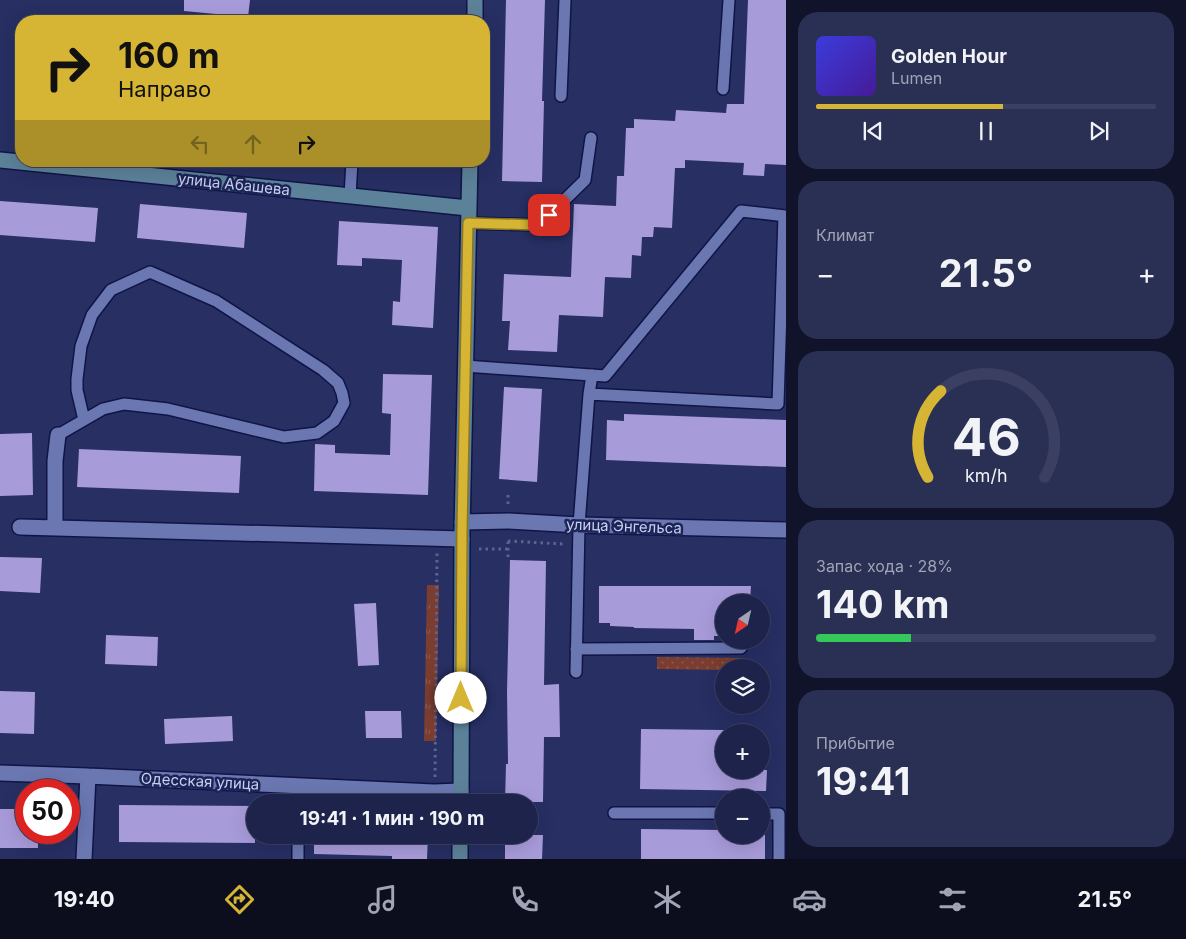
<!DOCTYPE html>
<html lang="ru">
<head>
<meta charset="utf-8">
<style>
  :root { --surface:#1d234a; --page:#2a2f54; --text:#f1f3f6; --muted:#a0a4b5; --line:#3b4062; --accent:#d6b534 }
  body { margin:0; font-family:Inter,sans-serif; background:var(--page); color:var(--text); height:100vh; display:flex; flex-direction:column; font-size:19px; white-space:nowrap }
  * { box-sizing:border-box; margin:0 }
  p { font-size:16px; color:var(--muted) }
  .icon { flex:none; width:28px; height:28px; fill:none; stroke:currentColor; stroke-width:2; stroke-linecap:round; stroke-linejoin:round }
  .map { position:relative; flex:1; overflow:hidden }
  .drawer { display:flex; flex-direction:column; gap:12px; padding:12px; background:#101329; width:400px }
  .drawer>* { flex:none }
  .hud { position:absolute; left:15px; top:15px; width:475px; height:152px; border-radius:20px; box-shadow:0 5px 20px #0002,0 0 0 1px var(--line); background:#d6b534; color:#111; overflow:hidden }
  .needle { width:32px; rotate:214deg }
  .controls { position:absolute; left:715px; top:594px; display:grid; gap:10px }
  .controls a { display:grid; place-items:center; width:55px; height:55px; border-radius:50%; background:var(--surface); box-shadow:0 5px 20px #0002,0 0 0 1px var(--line); font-size:25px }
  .speed { position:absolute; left:15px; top:779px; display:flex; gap:10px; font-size:25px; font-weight:700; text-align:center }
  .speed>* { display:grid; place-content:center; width:65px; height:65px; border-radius:50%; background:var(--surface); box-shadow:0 5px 20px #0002,0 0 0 1px var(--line); line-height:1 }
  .speed .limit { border:8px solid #d22; background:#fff; color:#111 }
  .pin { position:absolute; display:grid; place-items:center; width:42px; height:42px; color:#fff; margin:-21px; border-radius:10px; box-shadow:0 2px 8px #0006 }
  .me { position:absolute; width:55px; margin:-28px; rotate:0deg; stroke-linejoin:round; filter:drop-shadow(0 0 4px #0008) }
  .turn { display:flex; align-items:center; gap:18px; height:105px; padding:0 20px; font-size:22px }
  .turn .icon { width:65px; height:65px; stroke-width:2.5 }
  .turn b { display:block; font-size:35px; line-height:42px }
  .lanes { display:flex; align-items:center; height:48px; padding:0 20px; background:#0003; justify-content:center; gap:25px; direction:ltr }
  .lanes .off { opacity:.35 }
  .big { font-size:38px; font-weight:700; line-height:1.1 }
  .drawer .tile { flex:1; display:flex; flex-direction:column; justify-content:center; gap:8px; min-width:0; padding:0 18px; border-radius:20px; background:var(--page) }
  .drawer .dial { align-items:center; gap:0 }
  .dial svg { height:130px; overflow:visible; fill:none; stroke:var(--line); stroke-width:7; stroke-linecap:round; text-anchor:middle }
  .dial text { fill:var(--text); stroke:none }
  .song { display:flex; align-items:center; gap:15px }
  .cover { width:60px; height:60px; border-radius:8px; background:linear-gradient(135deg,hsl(240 70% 55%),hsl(260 70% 35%)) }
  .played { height:5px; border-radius:2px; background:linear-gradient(90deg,var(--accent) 55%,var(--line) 55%) }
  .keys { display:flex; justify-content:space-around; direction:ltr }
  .heat { display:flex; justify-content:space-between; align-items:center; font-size:28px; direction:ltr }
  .charge { height:8px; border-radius:4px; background:linear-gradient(90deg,#34c759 28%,var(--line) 0) }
  .trip { position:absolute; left:246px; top:794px; width:292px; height:50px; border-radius:25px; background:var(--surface); box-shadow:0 5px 20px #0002,0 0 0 1px var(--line); font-weight:700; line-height:50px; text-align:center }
  .tabs { display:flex; height:80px; justify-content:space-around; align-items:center; background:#0c0e1e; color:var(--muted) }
  .tabs .icon { width:35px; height:35px }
  .tabs .active { color:var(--accent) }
  .tabs b { font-size:22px; color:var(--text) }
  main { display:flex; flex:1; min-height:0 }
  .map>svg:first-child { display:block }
  .grass { fill:url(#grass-tufts) }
  .park { fill:url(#park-dots) }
  .building { fill:#a89bda }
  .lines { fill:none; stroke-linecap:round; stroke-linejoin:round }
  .lane-casing { stroke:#111446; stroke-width:14 }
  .street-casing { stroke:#111446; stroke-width:18 }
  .secondary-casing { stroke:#111446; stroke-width:18 }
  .path { stroke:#5c6492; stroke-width:3; stroke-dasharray:2.5 4; stroke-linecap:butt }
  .lane { stroke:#6a77b1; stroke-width:11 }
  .street { stroke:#6a77b1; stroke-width:15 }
  .secondary { stroke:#5c8299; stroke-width:15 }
  .route-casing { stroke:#8b7622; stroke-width:12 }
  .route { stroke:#d6b534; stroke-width:9 }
  .labels { text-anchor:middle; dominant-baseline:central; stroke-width:5; stroke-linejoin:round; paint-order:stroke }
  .street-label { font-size:15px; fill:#c7d0f0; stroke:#1d2457 }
</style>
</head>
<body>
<main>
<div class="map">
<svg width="786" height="859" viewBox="0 0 786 859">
  <defs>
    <pattern id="grass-tufts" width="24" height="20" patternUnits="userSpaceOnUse" patternTransform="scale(1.25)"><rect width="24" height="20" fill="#7a3d30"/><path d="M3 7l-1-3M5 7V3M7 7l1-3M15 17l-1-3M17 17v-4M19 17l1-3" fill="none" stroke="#8b584e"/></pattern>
    <pattern id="park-dots" width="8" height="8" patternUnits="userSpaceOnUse" patternTransform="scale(1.25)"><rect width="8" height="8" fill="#7a3d30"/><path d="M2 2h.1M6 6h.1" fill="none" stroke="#8b584e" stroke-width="1.8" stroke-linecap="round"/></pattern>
  </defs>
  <rect width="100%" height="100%" fill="#272f63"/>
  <path class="grass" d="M427,585H439L436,741H424Z"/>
  <path class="park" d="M657,657L743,658V667L724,668V670L657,669Z"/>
  <path class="building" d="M184,0H250L248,17L184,11Z
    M506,0H545L542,101H544L542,182L502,181Z
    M748,0H786V165L765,164L764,176L743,175L744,163L685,160V168H675L672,228L654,227L653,237H642L641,256L632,255L631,278L605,277L603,317L559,315L557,352L508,350L510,321H502L504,274L571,277L574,204L616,206L617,176H624L626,128H634V119L675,121L676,110L726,113L727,104H744Z
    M0,201L98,208L95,242L0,235Z
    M140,204L247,213L244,248L137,238Z
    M339,221L438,227L433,328L392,325L393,301L400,302L402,260L362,258V266L337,265Z
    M383,374L432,375L428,495L314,491L315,444L335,445V453L390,455L391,414L382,413Z
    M504,387L542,389L537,482L499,479Z
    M624,414L786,420V467L606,460L607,420L624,421Z
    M32,433L33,495L0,496V434Z
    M79,449L241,456L239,493L77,487Z
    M0,557L42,558L40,593L0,591Z
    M510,560L546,561L544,685L559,684L560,737H544L543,802H505L506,764H508L507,692Z
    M599,586H751L750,602H724V631H722V636H714V640H694V629L634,628V627L610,626V623H599Z
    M376,603L379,665L358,666L354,604Z
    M106,635L158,637L157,666L105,664Z
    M0,691L35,692L34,734L0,733Z
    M365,711H401L402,738H366Z
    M232,716L233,741L165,744L164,719Z
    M641,729L724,730V770H767L766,791L640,789Z
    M119,805L255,806V843L119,842Z
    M0,809H26V832H38V848H0Z
    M641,829L724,830V835H765V859H641Z
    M314,835H428L427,859H392V856L314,854Z
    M505,835H543L542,859H505Z"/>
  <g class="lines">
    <g class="lane-casing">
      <path id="lane" d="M723,89L729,0
        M561,96L565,0
        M350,196L352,161
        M468,223L539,225L585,180L591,138
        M465,366L605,376L741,211L786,216
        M589,394L778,404L784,216
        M58,435L103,409L124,404L168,409L284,437L317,433L334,421L344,403L342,393L338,383L323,370L216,301L150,272L111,290L92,315L81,346L77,379V390L84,420
        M576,649L741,648
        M576,672L579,525L589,394L592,375
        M299,802V795
        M614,813H724
        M761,814H779V859
        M298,859V835"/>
    </g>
    <g class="street-casing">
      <path id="street" d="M462,522L508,521L579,525L786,530
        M20,527L462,539
        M55,528V461L58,435
        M0,773L88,776L434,792L461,791
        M84,859L88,776"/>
    </g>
    <g class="secondary-casing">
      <path id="secondary" d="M475,21V0
        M0,160L468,208
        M461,802L462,530L470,161
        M460,859V835"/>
    </g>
    <path class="path" d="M508,504V494
      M508,541L563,544
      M479,549H508
      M508,557V540
      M435,777L437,553"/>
    <use href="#lane" class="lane"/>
    <use href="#street" class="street"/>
    <use href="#secondary" class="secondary"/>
  </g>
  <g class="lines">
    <g class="route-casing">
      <path id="route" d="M461,698L462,530L468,223L540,225L549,215"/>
    </g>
    <use href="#route" class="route"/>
  </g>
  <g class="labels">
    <g class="street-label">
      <text transform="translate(234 184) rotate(6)">улица Абашева</text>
      <text transform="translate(624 526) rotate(2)">улица Энгельса</text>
      <text transform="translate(200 781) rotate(3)">Одесская улица</text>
    </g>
  </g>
</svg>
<div class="controls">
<a><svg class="needle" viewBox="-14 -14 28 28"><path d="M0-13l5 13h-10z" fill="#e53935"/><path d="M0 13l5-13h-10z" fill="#a0a4b5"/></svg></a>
<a><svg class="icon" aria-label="layers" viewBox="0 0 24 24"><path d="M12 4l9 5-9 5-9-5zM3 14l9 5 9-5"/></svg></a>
<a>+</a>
<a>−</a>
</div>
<div class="speed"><div class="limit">50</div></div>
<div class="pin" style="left:549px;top:215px;background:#d93025"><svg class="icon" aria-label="arrive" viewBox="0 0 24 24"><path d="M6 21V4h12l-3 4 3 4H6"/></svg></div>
<svg class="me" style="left:461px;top:698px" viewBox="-20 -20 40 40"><circle r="19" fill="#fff"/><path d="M0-13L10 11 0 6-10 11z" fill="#d6b534"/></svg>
<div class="trip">19:41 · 1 мин · 190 m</div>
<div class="hud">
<div class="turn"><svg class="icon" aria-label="right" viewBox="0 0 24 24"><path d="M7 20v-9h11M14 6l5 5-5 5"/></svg><div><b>160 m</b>Направо</div></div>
<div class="lanes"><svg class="icon off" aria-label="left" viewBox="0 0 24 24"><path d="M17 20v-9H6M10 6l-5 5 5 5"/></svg><svg class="icon off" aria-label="ahead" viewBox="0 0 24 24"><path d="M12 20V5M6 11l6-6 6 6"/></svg><svg class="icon" aria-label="right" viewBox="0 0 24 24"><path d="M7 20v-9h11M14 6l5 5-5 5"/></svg></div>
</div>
</div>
<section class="drawer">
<div class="tile">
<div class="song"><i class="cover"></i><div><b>Golden Hour</b><p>Lumen</p></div></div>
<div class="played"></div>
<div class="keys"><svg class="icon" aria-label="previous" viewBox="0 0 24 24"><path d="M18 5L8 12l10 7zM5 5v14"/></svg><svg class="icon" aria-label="pause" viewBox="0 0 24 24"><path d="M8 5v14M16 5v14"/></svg><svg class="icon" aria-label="next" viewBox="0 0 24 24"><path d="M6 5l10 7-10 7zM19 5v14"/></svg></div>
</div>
<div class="tile"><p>Климат</p>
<div class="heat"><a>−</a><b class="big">21.5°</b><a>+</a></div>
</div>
<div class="tile dial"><svg viewBox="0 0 100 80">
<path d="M14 69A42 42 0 1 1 86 69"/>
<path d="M14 69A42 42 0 0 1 22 16" stroke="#d6b534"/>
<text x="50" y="56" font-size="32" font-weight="700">46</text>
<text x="50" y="72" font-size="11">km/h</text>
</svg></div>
<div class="tile"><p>Запас хода · 28%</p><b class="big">140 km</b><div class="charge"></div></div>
<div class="tile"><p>Прибытие</p><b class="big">19:41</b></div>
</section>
</main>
<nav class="tabs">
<b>19:40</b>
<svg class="icon active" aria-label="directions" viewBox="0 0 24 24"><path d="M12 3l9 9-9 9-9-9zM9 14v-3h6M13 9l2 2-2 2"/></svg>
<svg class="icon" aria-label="music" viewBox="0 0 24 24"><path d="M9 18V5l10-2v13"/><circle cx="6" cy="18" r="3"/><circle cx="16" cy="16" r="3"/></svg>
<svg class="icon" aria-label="phone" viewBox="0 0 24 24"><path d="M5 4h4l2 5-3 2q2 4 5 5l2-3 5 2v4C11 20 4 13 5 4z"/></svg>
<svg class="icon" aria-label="climate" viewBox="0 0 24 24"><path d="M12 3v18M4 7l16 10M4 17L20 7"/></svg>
<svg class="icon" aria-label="car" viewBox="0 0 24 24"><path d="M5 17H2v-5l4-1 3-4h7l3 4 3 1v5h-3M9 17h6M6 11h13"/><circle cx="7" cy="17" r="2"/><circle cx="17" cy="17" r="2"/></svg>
<svg class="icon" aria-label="filters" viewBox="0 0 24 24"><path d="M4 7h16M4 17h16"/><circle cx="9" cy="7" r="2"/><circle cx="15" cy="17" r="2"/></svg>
<b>21.5°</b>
</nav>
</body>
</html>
